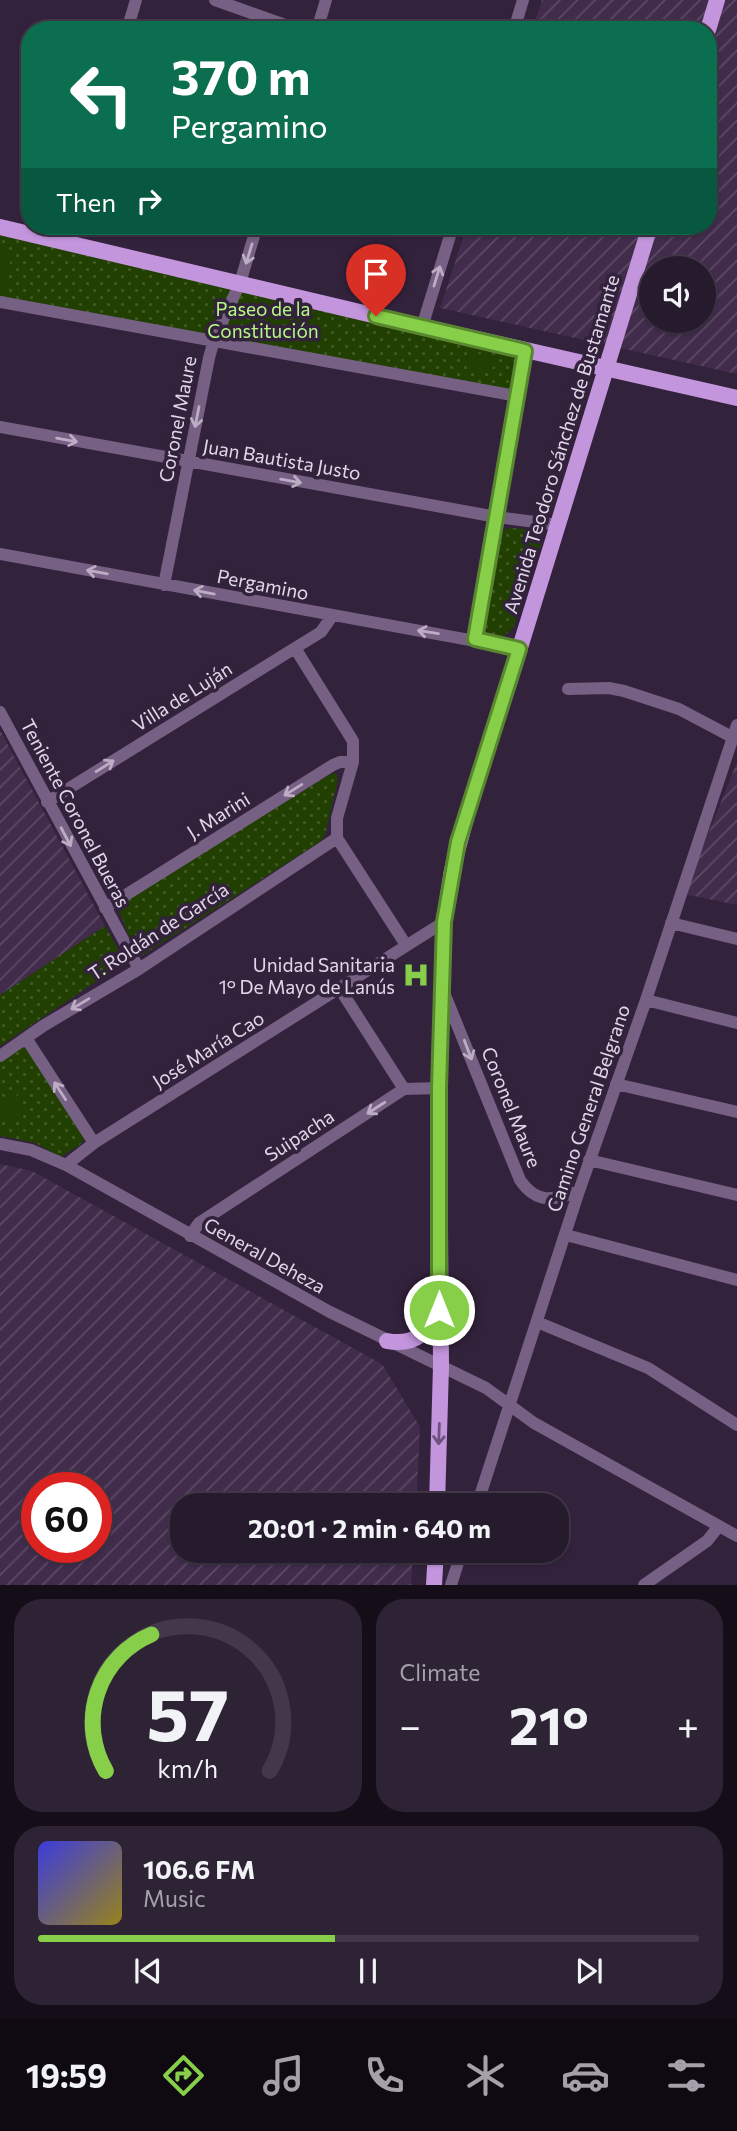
<!DOCTYPE html>
<html lang="en">
<head>
<meta charset="utf-8">
<style>
  :root { --surface:#261a2d; --page:#2e2335; --text:#f1f3f6; --muted:#a4a1aa; --line:#423849; --accent:#88cf49 }
  body { margin:0; font-family:Commissioner,sans-serif; background:var(--page); color:var(--text); height:100vh; display:flex; flex-direction:column; font-size:26px; white-space:nowrap }
  * { box-sizing:border-box; margin:0 }
  p { font-size:23px; color:var(--muted) }
  .icon { flex:none; width:38px; height:38px; fill:none; stroke:currentColor; stroke-width:2; stroke-linecap:round; stroke-linejoin:round }
  .map { position:relative; height:1585px; overflow:hidden }
  .details { display:flex; flex-direction:column; gap:14px; padding:14px; background:#150e19; flex:1 }
  .details>* { flex:none }
  .top-card { position:absolute; left:21px; top:21px; width:696px; height:214px; border-radius:28px; box-shadow:0 2px 5px #0004,0 0 0 2px var(--line); background:#0b6e4f; color:#fff; overflow:hidden }
  .controls { position:absolute; left:639px; top:256px; display:grid; gap:14px }
  .controls a { display:grid; place-items:center; width:77px; height:77px; border-radius:50%; background:var(--surface); box-shadow:0 2px 5px #0004,0 0 0 2px var(--line); font-size:35px }
  .speed { position:absolute; left:21px; top:1472px; display:flex; gap:14px; font-size:35px; font-weight:700; text-align:center }
  .speed>* { display:grid; place-content:center; width:91px; height:91px; border-radius:50%; background:var(--surface); box-shadow:0 2px 5px #0004,0 0 0 2px var(--line); line-height:1 }
  .speed .limit { border:10px solid #d22; background:#fff; color:#111 }
  .pin { position:absolute; display:grid; place-items:center; width:60px; height:60px; color:#fff; margin:-72px -30px; border-radius:50% 50% 50% 0; rotate:-45deg; box-shadow:0 0 7px #0007 }
  .pin .icon { rotate:45deg }
  .me { position:absolute; width:77px; margin:-38px; rotate:0deg; stroke-linejoin:round; filter:drop-shadow(0 0 5px #0008) }
  .turn { display:flex; align-items:center; gap:24px; height:147px; padding:0 35px; font-size:32px }
  .turn .icon { width:91px; height:91px; stroke-width:2.5 }
  .turn b { display:block; font-size:49px; line-height:60px }
  .then { display:flex; align-items:center; height:66px; padding:0 35px; background:#0003; gap:14px; font-size:26px }
  .big { font-size:52px; font-weight:700; line-height:1.1 }
  .details .card { flex:1; display:flex; flex-direction:column; justify-content:center; gap:10px; min-width:0; padding:0 24px; border-radius:28px; background:var(--page) }
  .details .dial { align-items:center; gap:0 }
  .dial svg { height:182px; overflow:visible; fill:none; stroke:var(--line); stroke-width:7; stroke-linecap:round; text-anchor:middle }
  .dial text { fill:var(--text); stroke:none }
  .song { display:flex; align-items:center; gap:21px }
  .cover { width:84px; height:84px; border-radius:10px; background:linear-gradient(135deg,hsl(240 70% 55%),hsl(50 70% 35%)) }
  .played { height:7px; border-radius:4px; background:linear-gradient(90deg,var(--accent) 45%,var(--line) 45%) }
  .keys { display:flex; justify-content:space-around; direction:ltr }
  .heat { display:flex; justify-content:space-between; align-items:center; font-size:38px; direction:ltr }
  .details .tiles { flex:1; display:grid; gap:14px; grid-template-columns:1fr 1fr }
  .card:last-child { grid-column:span 2 }
  .trip { position:absolute; left:170px; top:1493px; width:399px; height:70px; border-radius:28px; background:var(--surface); box-shadow:0 2px 5px #0004,0 0 0 2px var(--line); font-weight:700; line-height:70px; text-align:center }
  .dock { display:flex; height:112px; justify-content:space-around; align-items:center; background:#0f0a12; color:var(--muted) }
  .dock .icon { width:49px; height:49px }
  .dock .active { color:var(--accent) }
  .dock b { font-size:32px; color:var(--text) }
  .map>svg:first-child { display:block }
  .industrial { fill:url(#industrial-furrows); fill-rule:evenodd }
  .grass { fill:url(#grass-dots) }
  .pitch { fill:#203f00 }
  .lines { fill:none; stroke-linecap:round; stroke-linejoin:round }
  .minor { stroke:#766083; stroke-width:12 }
  .major { stroke:#c395dc; stroke-width:16 }
  .oneway { stroke:#bcadc5 }
  .oneway2 { stroke:#6d507c }
  .route-casing { stroke:#58872f; stroke-width:18 }
  .route { stroke:#88cf49; stroke-width:12 }
  .labels { text-anchor:middle; dominant-baseline:central; stroke-width:7; stroke-linejoin:round; paint-order:stroke }
  .park-label { font-size:19px; fill:#b6f884; stroke:#33223c }
  .street-label { font-size:19px; fill:#e2d7e9; stroke:#33223c }
  .poi-label { font-size:19px; fill:#e2d7e9; stroke:#33223c; text-anchor:end }
</style>
</head>
<body>
<div class="map">
<svg width="737" height="1585" viewBox="0 0 737 1585">
  <defs>
    <pattern id="industrial-furrows" width="10" height="10" patternUnits="userSpaceOnUse" patternTransform="scale(1.75)"><rect width="10" height="10" fill="#412c4c"/><path d="M-1 1l2-2M0 10L10 0M9 11l2-2" fill="none" stroke="#5c4a66"/></pattern>
    <pattern id="grass-dots" width="8" height="8" patternUnits="userSpaceOnUse" patternTransform="scale(1.75)"><rect width="8" height="8" fill="#203f00"/><path d="M2 2h.1M6 6h.1" fill="none" stroke="#405a25" stroke-width="1.8" stroke-linecap="round"/></pattern>
  </defs>
  <rect width="100%" height="100%" fill="#33223c"/>
  <path class="industrial" d="M542,0H737V374L440,308L467,226H709V30H532ZM651,268H704V320H651Z
    M0,730L105,926L0,995Z
    M737,762V905L684,894Z
    M0,1164L32,1171L382,1364L420,1427L416,1505H182V1550L413,1551L411,1585H0ZM37,1488H96V1547H37Z"/>
  <path class="grass" d="M0,227L525,351L517,396L0,302Z
    M512,528L536,530L543,540L514,626C506,638 489,644 485,626L500,536L505,529Z
    M336,773L338,779L325,835L321,841L143,955L140,956L135,952L119,910L120,904L329,775Z
    M105,926L122,956V964L0,1046V995Z
    M23,1047L27,1048L84,1138L80,1145L60,1157L36,1143L0,1136V1062Z"/>
  <path class="pitch" d="M0,249L12,252L5,290L0,289Z
    M467,352L492,356L494,367L469,370Z
    M21,1095L23,1117L0,1119V1097Z"/>
  <g class="lines">
    <path class="minor" d="M215,0L299,30
      M127,30L136,0
      M317,30L326,0
      M514,30L523,0
      M62,241L67,226
      M0,302L517,396
      M422,327L453,226
      M0,427L497,517L558,525
      M0,554L519,649
      M164,585L209,358L214,340L240,283L257,226
      M475,639L525,351
      M295,648L353,741V762L337,818V838L406,945
      M568,689L609,688L624,691L679,709L732,737
      M0,712L139,969
      M47,802L295,648L321,632L332,616
      M105,908L333,765L340,762H353
      M671,923L737,939
      M340,989L404,1089
      M443,990L520,1180C537,1205 554,1200 579,1191
      M646,1000L737,1023
      M26,1038L94,1143
      M0,1056L43,1026L139,969L337,838
      M616,1084L737,1112
      M0,1144L31,1150L66,1165L330,1312L486,1388L534,1423L737,1536
      M589,1160L737,1195
      M66,1165L94,1143L444,922
      M566,1235L737,1280
      M190,1236L199,1223L404,1089L439,1088
      M537,1322L648,1368L737,1425
      M477,1505L579,1191L646,1000L737,725
      M451,1585L462,1550
      M644,1585L707,1541L719,1526"/>
    <path class="major" d="M708,30L717,0
      M0,227L402,322L737,398
      M387,1341C413,1346 428,1334 438,1312
      M437,1505L441,1366L439,1088L444,922L452,870L471,800L510,680L650,226
      M434,1585L436,1550"/>
  </g>
  <defs><path id="oneway-shaft" d="M-6 0H5M1.5-3L5.5 0L1.5 3" fill="none" stroke-width="1.6" stroke-linecap="round" stroke-linejoin="round" transform="scale(1.75)"/></defs>
  <g class="oneway">
    <use href="#oneway-shaft" transform="translate(249 254) rotate(107)"/>
    <use href="#oneway-shaft" transform="translate(437 276) rotate(-73)"/>
    <use href="#oneway-shaft" transform="translate(197 417) rotate(101)"/>
    <use href="#oneway-shaft" transform="translate(67 440) rotate(10)"/>
    <use href="#oneway-shaft" transform="translate(291 481) rotate(10)"/>
    <use href="#oneway-shaft" transform="translate(97 572) rotate(-170)"/>
    <use href="#oneway-shaft" transform="translate(204 592) rotate(-169)"/>
    <use href="#oneway-shaft" transform="translate(428 632) rotate(-171)"/>
    <use href="#oneway-shaft" transform="translate(105 766) rotate(-32)"/>
    <use href="#oneway-shaft" transform="translate(293 790) rotate(148)"/>
    <use href="#oneway-shaft" transform="translate(66 837) rotate(62)"/>
    <use href="#oneway-shaft" transform="translate(80 1004) rotate(149)"/>
    <use href="#oneway-shaft" transform="translate(468 1050) rotate(69)"/>
    <use href="#oneway-shaft" transform="translate(60 1091) rotate(-123)"/>
    <use href="#oneway-shaft" transform="translate(376 1108) rotate(147)"/>
  </g>
  <use class="oneway2" href="#oneway-shaft" transform="translate(439 1434) rotate(92)"/>
  <g class="lines">
    <g class="route-casing">
      <path id="route" d="M376,316L525,351L475,639L519,649L458,842L444,922L439,1088V1310"/>
    </g>
    <use href="#route" class="route"/>
  </g>
  <defs>
    <g id="hospital-bare" transform="scale(2.1)"><path d="M-5-5h3v3.5h4V-5h3V5h-3V1.5h-4V5h-3Z" fill="#88cf49" stroke="#33223c" stroke-width="2.5" paint-order="stroke"/></g>
  </defs>
  <g fill-rule="evenodd">
    <use href="#hospital-bare" x="416" y="975"/>
  </g>
  <g class="labels">
    <g class="park-label">
      <text x="263" y="308">Paseo de la<tspan x="263" dy="22">Constitución</tspan></text>
    </g>
    <g class="street-label">
      <text transform="translate(177 419) rotate(-79)">Coronel Maure</text>
      <text transform="translate(561 444) rotate(-73)">Avenida Teodoro Sánchez de Bustamante</text>
      <text transform="translate(282 459) rotate(10)">Juan Bautista Justo</text>
      <text transform="translate(263 584) rotate(11)">Pergamino</text>
      <text transform="translate(182 696) rotate(-32)">Villa de Luján</text>
      <text transform="translate(76 813) rotate(62)">Teniente Coronel Bueras</text>
      <text transform="translate(218 815) rotate(-32)">J. Marini</text>
      <text transform="translate(158 931) rotate(-33)">T. Roldán de García</text>
      <text transform="translate(208 1049) rotate(-32)">José María Cao</text>
      <text transform="translate(512 1107) rotate(68)">Coronel Maure</text>
      <text transform="translate(588 1108) rotate(-71)">Camino General Belgrano</text>
      <text transform="translate(299 1135) rotate(-33)">Suipacha</text>
      <text transform="translate(265 1255) rotate(29)">General Deheza</text>
    </g>
    <g class="poi-label">
      <text x="395" y="964">Unidad Sanitaria<tspan x="395" dy="22">1° De Mayo de Lanús</tspan></text>
    </g>
  </g>
</svg>
<div class="controls">
<a><svg class="icon" aria-label="sound" viewBox="0 0 24 24"><path d="M4 9h4l5-4v14l-5-4H4zM17 9q2 3 0 6"/></svg></a>
</div>
<div class="speed"><div class="limit">60</div></div>
<div class="pin" style="left:376px;top:316px;background:#d93025"><svg class="icon" aria-label="arrive" viewBox="0 0 24 24"><path d="M6 21V4h12l-3 4 3 4H6"/></svg></div>
<svg class="me" style="left:439px;top:1310px" viewBox="-20 -20 40 40"><circle r="17" fill="#88cf49" stroke="#fff" stroke-width="3"/><path d="M0-11L8 9 0 5-8 9z" fill="#fff"/></svg>
<div class="trip">20:01 · 2 min · 640 m</div>
<div class="top-card">
<div class="turn"><svg class="icon" aria-label="left" viewBox="0 0 24 24"><path d="M17 20v-9H6M10 6l-5 5 5 5"/></svg><div><b>370 m</b>Pergamino</div></div>
<div class="then">Then<svg class="icon" aria-label="right" viewBox="0 0 24 24"><path d="M7 20v-9h11M14 6l5 5-5 5"/></svg></div>
</div>
</div>
<section class="details">
<div class="tiles">
<div class="card dial"><svg viewBox="0 0 100 80">
<path d="M14 69A42 42 0 1 1 86 69"/>
<path d="M14 69A42 42 0 0 1 34 9" stroke="#88cf49"/>
<text x="50" y="56" font-size="32" font-weight="700">57</text>
<text x="50" y="72" font-size="11">km/h</text>
</svg></div>
<div class="card"><p>Climate</p>
<div class="heat"><a>−</a><b class="big">21°</b><a>+</a></div>
</div>
<div class="card">
<div class="song"><i class="cover"></i><div><b>106.6 FM</b><p>Music</p></div></div>
<div class="played"></div>
<div class="keys"><svg class="icon" aria-label="previous" viewBox="0 0 24 24"><path d="M18 5L8 12l10 7zM5 5v14"/></svg><svg class="icon" aria-label="pause" viewBox="0 0 24 24"><path d="M8 5v14M16 5v14"/></svg><svg class="icon" aria-label="next" viewBox="0 0 24 24"><path d="M6 5l10 7-10 7zM19 5v14"/></svg></div>
</div>
</div>
</section>
<nav class="dock">
<b>19:59</b>
<svg class="icon active" aria-label="directions" viewBox="0 0 24 24"><path d="M12 3l9 9-9 9-9-9zM9 14v-3h6M13 9l2 2-2 2"/></svg>
<svg class="icon" aria-label="music" viewBox="0 0 24 24"><path d="M9 18V5l10-2v13"/><circle cx="6" cy="18" r="3"/><circle cx="16" cy="16" r="3"/></svg>
<svg class="icon" aria-label="phone" viewBox="0 0 24 24"><path d="M5 4h4l2 5-3 2q2 4 5 5l2-3 5 2v4C11 20 4 13 5 4z"/></svg>
<svg class="icon" aria-label="climate" viewBox="0 0 24 24"><path d="M12 3v18M4 7l16 10M4 17L20 7"/></svg>
<svg class="icon" aria-label="car" viewBox="0 0 24 24"><path d="M5 17H2v-5l4-1 3-4h7l3 4 3 1v5h-3M9 17h6M6 11h13"/><circle cx="7" cy="17" r="2"/><circle cx="17" cy="17" r="2"/></svg>
<svg class="icon" aria-label="filters" viewBox="0 0 24 24"><path d="M4 7h16M4 17h16"/><circle cx="9" cy="7" r="2"/><circle cx="15" cy="17" r="2"/></svg>
</nav>
</body>
</html>
